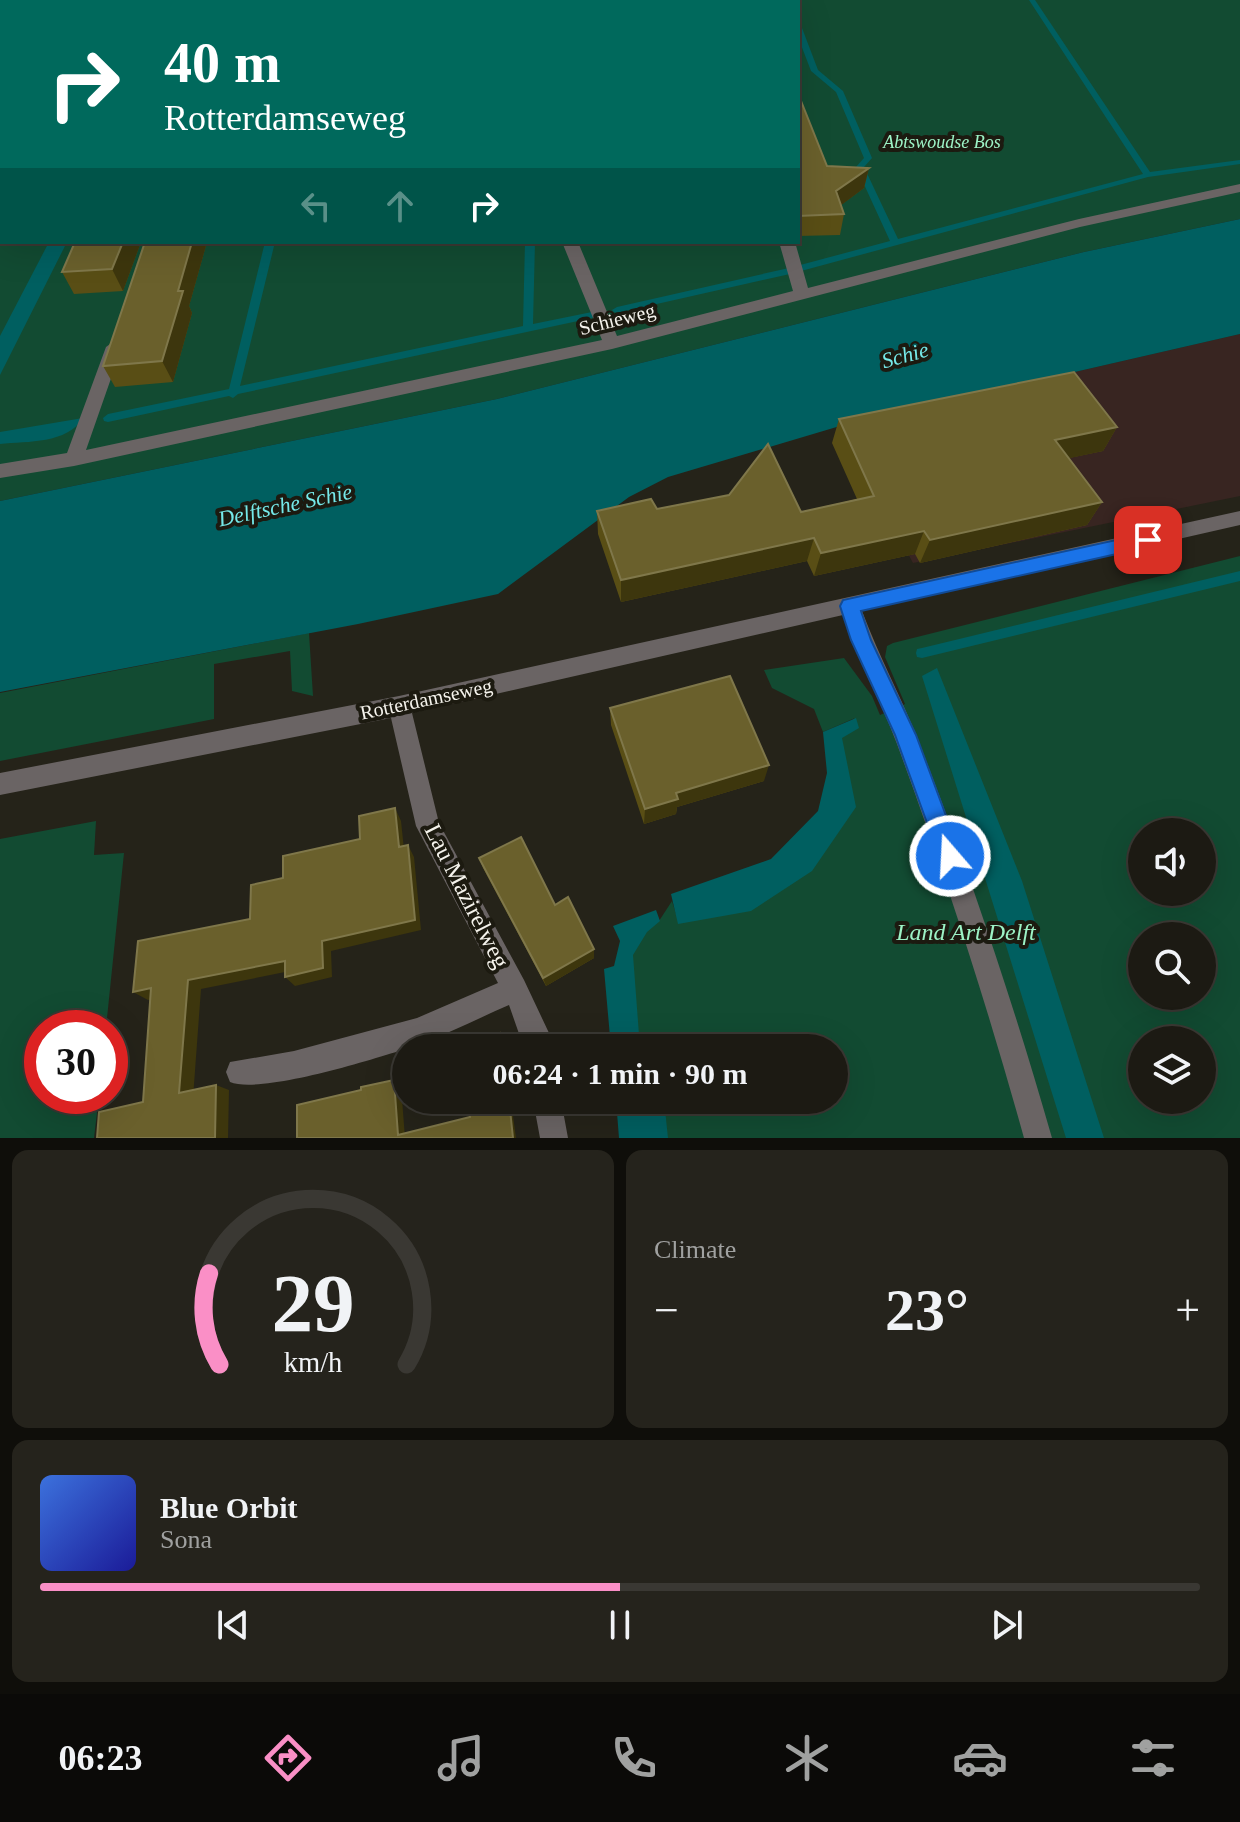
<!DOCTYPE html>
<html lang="en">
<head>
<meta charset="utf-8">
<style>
  :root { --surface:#1c1a13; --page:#25231c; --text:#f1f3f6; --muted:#a0a1a0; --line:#3a3833; --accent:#fa8fc6 }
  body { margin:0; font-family:Georgia,serif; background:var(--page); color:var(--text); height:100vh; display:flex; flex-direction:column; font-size:30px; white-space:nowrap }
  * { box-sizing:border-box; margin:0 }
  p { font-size:26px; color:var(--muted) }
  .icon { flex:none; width:44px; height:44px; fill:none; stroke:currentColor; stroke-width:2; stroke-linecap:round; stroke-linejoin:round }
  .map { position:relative; height:1138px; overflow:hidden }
  .sheet { display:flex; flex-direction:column; gap:12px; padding:12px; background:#0f0e0a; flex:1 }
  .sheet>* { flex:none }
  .top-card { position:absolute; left:0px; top:0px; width:800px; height:244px; box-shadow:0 8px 32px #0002,0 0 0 2px var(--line); background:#00695c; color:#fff; overflow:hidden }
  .controls { position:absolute; left:1128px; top:818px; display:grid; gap:16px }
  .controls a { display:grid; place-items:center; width:88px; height:88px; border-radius:50%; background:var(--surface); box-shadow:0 8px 32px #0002,0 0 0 2px var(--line); font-size:40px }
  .speed { position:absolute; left:24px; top:1010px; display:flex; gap:16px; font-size:40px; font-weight:700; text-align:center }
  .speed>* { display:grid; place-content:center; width:104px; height:104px; border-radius:50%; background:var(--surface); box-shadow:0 8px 32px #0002,0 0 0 2px var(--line); line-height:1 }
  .speed .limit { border:12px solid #d22; background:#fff; color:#111 }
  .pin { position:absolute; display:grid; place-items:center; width:68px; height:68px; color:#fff; margin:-34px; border-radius:16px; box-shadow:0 4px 12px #0006 }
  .me { position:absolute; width:88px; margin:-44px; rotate:341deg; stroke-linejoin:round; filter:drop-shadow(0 0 6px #0008) }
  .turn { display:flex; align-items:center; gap:28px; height:168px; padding:0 32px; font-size:36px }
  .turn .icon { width:104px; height:104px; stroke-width:2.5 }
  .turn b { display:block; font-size:56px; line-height:68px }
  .lanes { display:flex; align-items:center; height:76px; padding:0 32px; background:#0003; justify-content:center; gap:40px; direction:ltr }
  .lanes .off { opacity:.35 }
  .big { font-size:60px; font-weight:700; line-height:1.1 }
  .sheet .card { flex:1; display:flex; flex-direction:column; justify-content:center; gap:12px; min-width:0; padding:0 28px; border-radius:16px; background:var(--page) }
  .sheet .dial { align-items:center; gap:0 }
  .dial svg { height:208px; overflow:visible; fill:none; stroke:var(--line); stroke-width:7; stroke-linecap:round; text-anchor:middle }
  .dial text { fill:var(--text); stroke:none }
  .song { display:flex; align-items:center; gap:24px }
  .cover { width:96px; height:96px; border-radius:12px; background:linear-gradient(135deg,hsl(220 70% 55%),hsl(240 70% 35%)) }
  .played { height:8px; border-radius:4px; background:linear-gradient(90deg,var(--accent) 50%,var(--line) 50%) }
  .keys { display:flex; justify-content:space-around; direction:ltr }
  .heat { display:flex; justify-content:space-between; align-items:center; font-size:44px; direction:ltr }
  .sheet .tiles { flex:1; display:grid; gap:12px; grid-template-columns:1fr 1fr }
  .card:last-child { grid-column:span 2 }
  .trip { position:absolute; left:392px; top:1034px; width:456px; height:80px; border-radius:40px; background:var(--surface); box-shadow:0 8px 32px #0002,0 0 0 2px var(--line); font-weight:700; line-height:80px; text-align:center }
  .dock { display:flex; height:128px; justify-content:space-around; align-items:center; background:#0b0a08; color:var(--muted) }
  .dock .icon { width:56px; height:56px }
  .dock .active { color:var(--accent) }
  .dock b { font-size:36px; color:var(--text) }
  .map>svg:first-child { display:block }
  .industrial { fill:#382521 }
  .green { fill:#124b32; fill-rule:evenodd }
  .water { fill:#005f60 }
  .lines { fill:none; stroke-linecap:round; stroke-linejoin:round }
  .stream { fill:#005f60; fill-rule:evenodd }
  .minor { fill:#6a6464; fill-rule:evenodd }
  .wall { fill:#594e15 }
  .shaded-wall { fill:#3d360d }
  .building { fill:#6a602c; stroke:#7f774a; stroke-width:2 }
  .route { fill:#1a73e8; stroke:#114b97; stroke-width:2 }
  .labels { text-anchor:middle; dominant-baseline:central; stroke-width:8; stroke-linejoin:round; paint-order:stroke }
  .far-park-label { font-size:18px; font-style:italic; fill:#9df3c6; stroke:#1c1a10 }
  .street-label { font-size:20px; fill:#f5f3ec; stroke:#1c1a10 }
  .water-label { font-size:22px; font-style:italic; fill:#75e9e9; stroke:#1c1a10 }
  .near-street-label { font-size:24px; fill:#f5f3ec; stroke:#1c1a10 }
  .near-park-label { font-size:24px; font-style:italic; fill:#9df3c6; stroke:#1c1a10 }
</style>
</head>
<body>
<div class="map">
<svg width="1240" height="1138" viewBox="0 0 1240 1138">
  <rect width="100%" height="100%" fill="#252319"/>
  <path class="industrial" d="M1240,334V496L913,563L840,426Z"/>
  <path class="green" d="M0,0H1240V219L1084,252L497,399L0,501ZM2,2H798V242H2Z
    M1240,556V1138H635L631,1100H834V1048H627L628,933L659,921L672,901L676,914L766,880L833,812V735L855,718L823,732L814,709L772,688L764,670L844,658L872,696L880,715L905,704L885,657L887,646L893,643ZM1142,832H1202V892H1142ZM1142,936H1202V996H1142ZM1142,1040H1202V1100H1142Z
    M309,633L313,696L292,691L290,651L214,664V719L0,761V693Z
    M96,821L94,855L124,853L106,1028H42V1096H99L94,1138H0V839Z"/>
  <path class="water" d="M1240,219V334L840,426L668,477L629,497L498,594L358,624L0,692V501L497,399L1084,252Z
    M49,242H67L0,375V336Z
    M83,418C67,444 28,441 0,444V432Z
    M937,668L1022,881L1104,1138H1066L922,676Z
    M856,718L859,728L842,738L856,807L812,871L751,911L678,924L671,894L771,859L818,811L827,773L823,732Z
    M656,910L660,921L647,932L633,955L640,1048H611L604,969L614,966L620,941L613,926Z
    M616,1100H664L668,1138H619Z"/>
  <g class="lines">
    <path class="stream" d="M11,0H17L16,2H10Z
      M293,0H299L298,2H292Z
      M529,0H535V2H529Z
      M784,0H790L791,2H785Z
      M1029,0H1035L1150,172L1240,160V164L1148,177L790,274L617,313L614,312L612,310L617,307L789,268L890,241L856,167L864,158L836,92L811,71L798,37V26L802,28L818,70L843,91L872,158L864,167L898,239L1143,174Z
      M0,17H2V24H0Z
      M265,242H275L240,386L523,326L525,242H535L533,324L592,312L597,315L592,318L238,394L233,398L229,396L108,422L104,421L103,418L108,414L229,389Z
      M1240,571V581L922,658L917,657L916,653L917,649L922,648Z"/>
    <path class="minor" d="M1240,184V192L1080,227L612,349L74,466L0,478V464L67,453L106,347L114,341L122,347L86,450L602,340L562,242H578L617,336L793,291L779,242H795L808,288L1079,219Z
      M1240,511V525L862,611C879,657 903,700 920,745C970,874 1014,1005 1052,1138H1024C987,1005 945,874 897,744C881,701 858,659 843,615L412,713L439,823L524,980L549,1033L552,1048H524L509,1005C479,1018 448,1034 417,1045C382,1057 261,1095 230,1082L226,1072L230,1062L294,1051L417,1018L498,983L416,826L391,718L0,795V773L399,696Z
      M533,1100H561L568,1138H540Z"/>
  </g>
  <path class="wall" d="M798,101L827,166L869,168L864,188L841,205L844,214L840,235L798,236Z
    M75,242H141L123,291L74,294L62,272Z
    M145,242H207L189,306L192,313L173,382L115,387L103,366Z
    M839,419L1117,427L1103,451L1069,458L1102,502L1087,525L920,563L915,554L814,576L807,561L621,602L598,534L597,511L657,509L801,512L857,499L832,443Z
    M610,708L764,781L677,807L676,814L644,824L611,725Z
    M479,858L555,905L594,958L546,986L483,868Z"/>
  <path class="shaded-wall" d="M869,168L864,188L832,212L836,191Z
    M123,242H141L123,291L112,269Z
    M192,242H207L189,306L192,313L173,382L162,361L178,291Z
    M1117,427L1103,451L1042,464L1055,440Z
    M1102,502L1087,525L920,563L930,540Z
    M924,531L915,554L814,576L821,553Z
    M814,538L807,561L621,602V580Z
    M769,765L764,781L677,807L676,814L644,824L645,809L676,793Z
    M395,808L401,821L405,859L399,847Z
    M408,845L414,857L421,930L331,951L332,977L295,986L285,977L322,941Z
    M594,949V958L546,986L543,978Z
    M285,961L295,970L201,989L193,1098L179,1093L188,980Z
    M151,988L165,996L148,1000L133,992Z
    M500,1033L504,1040L505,1048H502Z
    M394,1080L401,1086L405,1138L398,1135Z
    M216,1085L229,1090L228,1138H215Z
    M509,1100H511L516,1138H513Z"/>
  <path class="building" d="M798,101H801L827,166L869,168L836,191L844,214L798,216Z
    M75,242H123L112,269L62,272Z
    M145,242H192L178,291H183L162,361L103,366Z
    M1074,372L1117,427L1055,440L1102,502L930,540L924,531L821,553L814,538L621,580L597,511L651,499L657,509L729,495L768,444L801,512L874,496L839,419Z
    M730,676L769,765L676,793L678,799L645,809L610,708Z
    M395,808L399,847L408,845L415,920L322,941L323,968L285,977V961L188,980L179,1093L216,1085L215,1138H97L99,1112L143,1102L151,988L133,992L138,941L250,919L251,885L283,878V856L360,839L359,816Z
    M521,837L555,905L568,897L594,949L543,978L479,858Z
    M500,1033L502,1048H463L462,1043Z
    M394,1080L398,1135L470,1117L468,1100H509L513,1138H297V1105L361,1090V1087Z"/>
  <path class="route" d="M1148,533L1156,540L1148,547L861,611L871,640L916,735L961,856L957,864L950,867L942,864L895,735L851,640L840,606L843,600Z"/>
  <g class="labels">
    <g class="far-park-label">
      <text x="942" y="142">Abtswoudse Bos</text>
    </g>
    <g class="street-label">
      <text transform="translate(617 319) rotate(-14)">Schieweg</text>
      <text transform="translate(426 699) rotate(-12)">Rotterdamseweg</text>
    </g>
    <g class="water-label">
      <text transform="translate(905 355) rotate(-15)">Schie</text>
      <text transform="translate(285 505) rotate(-12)">Delftsche Schie</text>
    </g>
    <g class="near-street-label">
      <text transform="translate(467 896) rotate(63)">Lau Mazirelweg</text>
    </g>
    <g class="near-park-label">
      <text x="966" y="932">Land Art Delft</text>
    </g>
  </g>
</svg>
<div class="controls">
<a><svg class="icon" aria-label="sound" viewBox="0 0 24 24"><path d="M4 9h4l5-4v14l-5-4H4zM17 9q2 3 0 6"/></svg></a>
<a><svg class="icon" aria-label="search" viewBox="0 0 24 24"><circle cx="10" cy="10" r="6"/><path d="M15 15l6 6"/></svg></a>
<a><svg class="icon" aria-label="layers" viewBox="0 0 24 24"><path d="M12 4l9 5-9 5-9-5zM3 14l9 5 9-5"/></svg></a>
</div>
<div class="speed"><div class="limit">30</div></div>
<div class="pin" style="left:1148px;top:540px;background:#d93025"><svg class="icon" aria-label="arrive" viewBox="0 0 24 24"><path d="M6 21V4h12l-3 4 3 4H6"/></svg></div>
<svg class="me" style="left:950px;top:856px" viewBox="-20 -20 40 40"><circle r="17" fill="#1a73e8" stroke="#fff" stroke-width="3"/><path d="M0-11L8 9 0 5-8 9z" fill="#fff"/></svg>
<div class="trip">06:24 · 1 min · 90 m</div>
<div class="top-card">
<div class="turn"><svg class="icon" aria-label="right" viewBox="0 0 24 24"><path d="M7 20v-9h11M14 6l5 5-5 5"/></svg><div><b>40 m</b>Rotterdamseweg</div></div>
<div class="lanes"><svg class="icon off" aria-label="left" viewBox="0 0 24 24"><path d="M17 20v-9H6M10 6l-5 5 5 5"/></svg><svg class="icon off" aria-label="ahead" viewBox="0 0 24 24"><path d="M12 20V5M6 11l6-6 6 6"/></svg><svg class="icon" aria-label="right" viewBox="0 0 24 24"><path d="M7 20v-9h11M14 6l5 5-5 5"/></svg></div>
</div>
</div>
<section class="sheet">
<div class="tiles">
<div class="card dial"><svg viewBox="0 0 100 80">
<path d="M14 69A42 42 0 1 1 86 69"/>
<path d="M14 69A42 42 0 0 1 10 34" stroke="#fa8fc6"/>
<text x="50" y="56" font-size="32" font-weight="700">29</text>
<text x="50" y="72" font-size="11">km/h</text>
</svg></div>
<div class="card"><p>Climate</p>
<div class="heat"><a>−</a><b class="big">23°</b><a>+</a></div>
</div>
<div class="card">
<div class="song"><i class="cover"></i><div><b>Blue Orbit</b><p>Sona</p></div></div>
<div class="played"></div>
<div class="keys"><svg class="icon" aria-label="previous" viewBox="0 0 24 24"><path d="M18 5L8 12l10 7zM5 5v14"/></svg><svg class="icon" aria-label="pause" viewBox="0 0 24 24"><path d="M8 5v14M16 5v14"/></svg><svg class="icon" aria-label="next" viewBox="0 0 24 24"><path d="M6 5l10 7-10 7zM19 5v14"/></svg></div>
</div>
</div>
</section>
<nav class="dock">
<b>06:23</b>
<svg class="icon active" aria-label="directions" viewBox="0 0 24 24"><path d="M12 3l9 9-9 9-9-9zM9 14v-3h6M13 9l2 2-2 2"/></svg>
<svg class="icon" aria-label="music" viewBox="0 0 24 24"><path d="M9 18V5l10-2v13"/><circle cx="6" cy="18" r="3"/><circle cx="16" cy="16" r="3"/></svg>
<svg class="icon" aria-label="phone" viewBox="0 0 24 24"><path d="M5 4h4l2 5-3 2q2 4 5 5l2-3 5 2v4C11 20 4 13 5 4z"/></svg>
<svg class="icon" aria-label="climate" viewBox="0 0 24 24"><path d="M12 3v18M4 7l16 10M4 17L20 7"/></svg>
<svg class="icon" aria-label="car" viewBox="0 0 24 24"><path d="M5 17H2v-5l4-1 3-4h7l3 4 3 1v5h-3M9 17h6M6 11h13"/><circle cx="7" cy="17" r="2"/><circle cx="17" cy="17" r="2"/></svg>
<svg class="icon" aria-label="filters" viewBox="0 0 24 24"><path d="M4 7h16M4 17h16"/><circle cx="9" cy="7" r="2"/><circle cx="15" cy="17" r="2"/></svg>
</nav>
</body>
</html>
